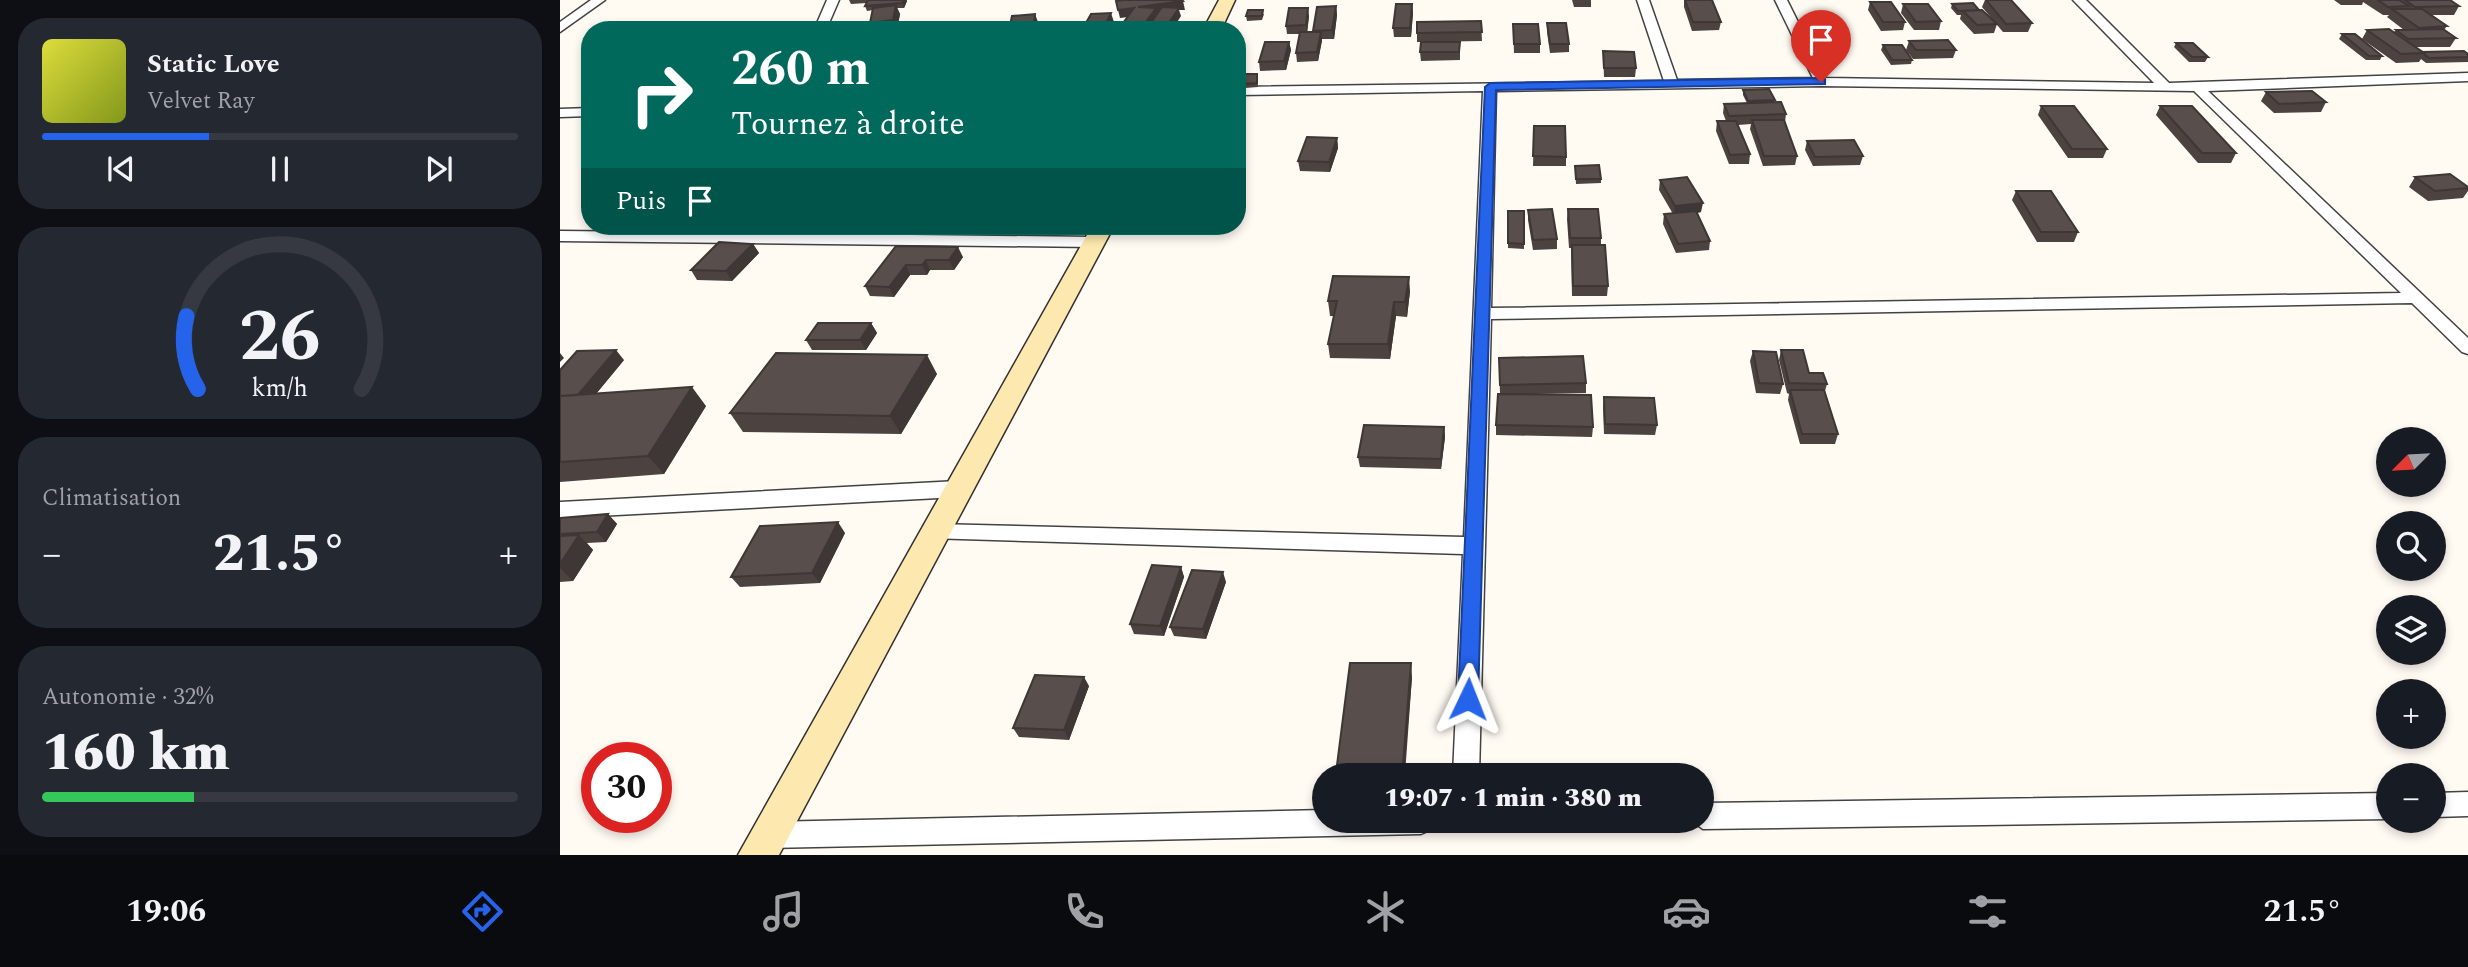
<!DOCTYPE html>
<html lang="fr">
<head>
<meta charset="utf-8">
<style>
  :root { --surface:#171b24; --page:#242831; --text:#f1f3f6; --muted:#9ea1a6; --line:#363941; --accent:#2563eb }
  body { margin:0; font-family:Spectral,serif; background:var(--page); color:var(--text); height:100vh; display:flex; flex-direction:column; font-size:26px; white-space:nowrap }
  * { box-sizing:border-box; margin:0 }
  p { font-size:23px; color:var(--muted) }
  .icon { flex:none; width:38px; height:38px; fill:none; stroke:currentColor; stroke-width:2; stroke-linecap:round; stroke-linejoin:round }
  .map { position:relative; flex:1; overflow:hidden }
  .details { display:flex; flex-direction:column; gap:18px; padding:18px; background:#0d0f14; width:560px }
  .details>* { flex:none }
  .guide { position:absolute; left:21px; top:21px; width:665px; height:214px; border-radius:28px; box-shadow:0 4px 10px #0003; background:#00695c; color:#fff; overflow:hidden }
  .needle { width:46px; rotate:246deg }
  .controls { position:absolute; left:1816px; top:427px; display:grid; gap:14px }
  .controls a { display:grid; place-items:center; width:70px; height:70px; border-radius:50%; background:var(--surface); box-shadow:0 4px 10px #0003; font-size:35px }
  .speed { position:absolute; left:21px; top:742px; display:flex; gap:14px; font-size:35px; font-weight:700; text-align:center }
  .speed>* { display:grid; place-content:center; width:91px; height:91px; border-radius:50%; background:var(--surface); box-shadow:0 4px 10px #0003; line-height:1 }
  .speed .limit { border:10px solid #d22; background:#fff; color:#111 }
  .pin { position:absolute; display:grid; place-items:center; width:60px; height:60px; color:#fff; margin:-72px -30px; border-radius:50% 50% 50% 0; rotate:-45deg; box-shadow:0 0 7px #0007 }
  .pin .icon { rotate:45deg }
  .me { position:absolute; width:77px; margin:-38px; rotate:2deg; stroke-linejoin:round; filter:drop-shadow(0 0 5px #0008) }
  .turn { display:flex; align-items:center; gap:24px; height:147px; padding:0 35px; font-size:32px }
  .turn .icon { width:91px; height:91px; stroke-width:2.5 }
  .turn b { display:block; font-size:49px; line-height:60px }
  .then { display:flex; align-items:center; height:66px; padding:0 35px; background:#0003; gap:14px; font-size:26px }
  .big { font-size:52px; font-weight:800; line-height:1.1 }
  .details .tile { flex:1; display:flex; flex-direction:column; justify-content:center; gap:10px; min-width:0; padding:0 24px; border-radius:28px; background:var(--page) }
  .details .dial { align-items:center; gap:0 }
  .dial svg { height:182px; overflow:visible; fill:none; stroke:var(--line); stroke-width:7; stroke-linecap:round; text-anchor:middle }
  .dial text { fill:var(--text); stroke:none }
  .song { display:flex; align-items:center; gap:21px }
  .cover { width:84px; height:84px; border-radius:10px; background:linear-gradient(135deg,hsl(60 70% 55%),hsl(70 70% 35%)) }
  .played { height:7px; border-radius:4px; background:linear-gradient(90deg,var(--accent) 35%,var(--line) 35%) }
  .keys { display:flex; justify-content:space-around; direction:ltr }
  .heat { display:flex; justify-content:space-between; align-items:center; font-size:38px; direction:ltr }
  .charge { height:10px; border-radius:5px; background:linear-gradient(90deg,#34c759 32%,var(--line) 0) }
  .trip { position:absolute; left:752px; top:763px; width:402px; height:70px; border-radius:35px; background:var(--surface); box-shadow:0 4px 10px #0003; font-weight:800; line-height:70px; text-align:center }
  .menu { display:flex; height:112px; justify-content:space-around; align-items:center; background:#090b0e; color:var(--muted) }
  .menu .icon { width:49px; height:49px }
  .menu .active { color:var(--accent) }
  .menu b { font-size:32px; color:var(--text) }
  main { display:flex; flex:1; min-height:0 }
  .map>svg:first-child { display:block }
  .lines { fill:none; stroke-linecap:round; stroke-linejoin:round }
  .street-casing { stroke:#424242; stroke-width:3 }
  .secondary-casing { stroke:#313131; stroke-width:3 }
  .street { fill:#fff; fill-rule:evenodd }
  .secondary { fill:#fde8af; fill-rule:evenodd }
  .wall { fill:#4c4341 }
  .shaded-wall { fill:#3e3735 }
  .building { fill:#584e4c; stroke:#3e3735; stroke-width:2 }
  .route { fill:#2563eb; stroke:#184099; stroke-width:2 }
</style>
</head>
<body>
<main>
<section class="details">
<div class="tile">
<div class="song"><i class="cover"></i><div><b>Static Love</b><p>Velvet Ray</p></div></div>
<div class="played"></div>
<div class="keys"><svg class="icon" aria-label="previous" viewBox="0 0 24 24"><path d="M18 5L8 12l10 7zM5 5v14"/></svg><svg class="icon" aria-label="pause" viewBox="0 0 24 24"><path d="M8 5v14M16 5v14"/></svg><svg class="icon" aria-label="next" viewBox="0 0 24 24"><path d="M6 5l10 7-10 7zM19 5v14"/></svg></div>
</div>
<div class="tile dial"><svg viewBox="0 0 100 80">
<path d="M14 69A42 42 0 1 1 86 69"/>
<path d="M14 69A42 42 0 0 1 9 37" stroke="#2563eb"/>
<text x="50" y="56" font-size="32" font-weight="700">26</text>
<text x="50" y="72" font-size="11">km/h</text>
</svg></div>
<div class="tile"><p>Climatisation</p>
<div class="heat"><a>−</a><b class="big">21.5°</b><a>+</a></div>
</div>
<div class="tile"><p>Autonomie · 32%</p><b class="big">160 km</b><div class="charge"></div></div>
</section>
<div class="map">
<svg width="1908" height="855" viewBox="0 0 1908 855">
  <rect width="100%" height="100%" fill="#fffaf2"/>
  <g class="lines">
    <g class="street-casing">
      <path id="street" d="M31,0H45L0,32V22Z
        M267,0H279L266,30H254Z
        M1077,0H1089L1117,80L1253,78L1215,0H1227L1266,78L1594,83L1513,0H1526L1609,83L1908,73V81L1648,91L1908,338V354L1902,352L1852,303L931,319L919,775H893L903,554L368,538L364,532L368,526L375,524L904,537L923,91L677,95V87L1104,81ZM1261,86L1634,91L1841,293L931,308L936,91Z
        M30,108V116L0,117V109Z
        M0,231L534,237L542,242L534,247L0,241Z
        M398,481L405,484L408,489L405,494L398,497L0,518V502Z
        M1908,792V816L1874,817V793Z
        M1829,793V819L1143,829L1132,821H1143V803Z
        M765,810V821H874L870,830L861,834L208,848L199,844L195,835L199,826L208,822Z"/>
    </g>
    <g class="secondary-casing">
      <path id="secondary" d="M659,0H675L661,30H643Z
        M532,226H554L219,855H178Z"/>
    </g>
    <use href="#street" class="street"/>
    <use href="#secondary" class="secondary"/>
  </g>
  <path class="wall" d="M289,0H347V1L344,8H337L340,14L337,29L313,10L307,11L305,6L307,3L291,4Z
    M1012,0H1031V7H1014Z
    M1124,0H1152L1161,22L1159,30L1132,31L1124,7Z
    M1425,0H1451L1472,23L1468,32H1443L1422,7Z
    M1774,0H1890L1899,6L1894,15H1872L1887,26L1884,30L1896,38L1890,47H1856L1863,52L1908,54V62L1866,63L1861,59L1859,62L1836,63L1802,39L1807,30L1834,32L1836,30H1844L1827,17L1829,15H1823L1803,2L1802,5H1781Z
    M1310,2L1345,22L1343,30L1321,31L1308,10Z
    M852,4L853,13L851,37H834L833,28Z
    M1343,4L1381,21L1379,30H1354L1341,13Z
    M1392,4L1419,10L1437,24L1434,33L1414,34L1400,19L1401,15H1397L1391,8Z
    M776,6L777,15L774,39H762L758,61L737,62L736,53L740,34H727L726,26L749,16L747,32H753V31Z
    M704,14L702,20L687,21L686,16Z
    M921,21L922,41L857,42V33Z
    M987,23L1009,44V52L990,53L987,32Z
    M953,24L980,44V53H954Z
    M1782,34L1822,56L1820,60H1806L1779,39Z
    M1349,41L1396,50L1393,58L1353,59L1346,50Z
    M729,42L731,50L726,70L700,71L699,62Z
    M1616,43L1648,57L1645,62H1629L1614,47Z
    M1323,45L1352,60L1351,64L1331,65L1321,50Z
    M900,51V60L861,61L860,52Z
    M1043,51L1076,68L1075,77H1044Z
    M697,74L698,87L685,88L684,84Z
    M1183,90L1215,100L1214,102L1226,114L1225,122L1237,156L1235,165L1203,166L1190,129L1191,124L1178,125L1190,154L1189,164H1169L1156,131L1157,121H1166L1163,113L1164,104L1187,103L1183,95Z
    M1706,92L1766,102L1761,112L1714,113L1701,101Z
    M1481,106L1547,149L1543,158H1508L1478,115Z
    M1600,106L1676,153L1671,163H1638L1596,115Z
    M974,126L1006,157V166H973Z
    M777,138L778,148L770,172L740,171L738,161Z
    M1247,141L1303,156L1300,165L1253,166L1245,150Z
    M1015,166L1041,179V183L1016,184Z
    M1855,177L1908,187V191L1903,198L1868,201L1849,187Z
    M1100,180L1141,212L1137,213L1150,241L1149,250L1116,253L1103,224L1104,214H1113L1099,190Z
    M1456,191L1518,232L1514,242H1477L1452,200Z
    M1008,209L1041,238V245L1048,286L1047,296H1012L1011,248H1009L1007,219Z
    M968,210L997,239V249L973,250L968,220Z
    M948,211H964V249L948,248Z
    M193,244L199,253L172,281L137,280L131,270Z
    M336,246L403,257L394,270H370L367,275H350L334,297L310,296L305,286Z
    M850,291L847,317L836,316L830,359L770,358L768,344L774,316H770L768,301Z
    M311,323L317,333L306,350H252L246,340Z
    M1221,350L1249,373L1267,384L1265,391L1278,434L1275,444H1240L1228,400L1229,394L1227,393L1219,360Z
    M1193,351L1223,384L1220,394L1196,393L1190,361Z
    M939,358L1026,383V393L977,394L1033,427L1032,437L936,435V425L940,394Z
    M64,360L36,394L146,406L104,474L0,482V370Z
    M377,374L341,434L183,432L170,413Z
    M1044,397L1097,425L1095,435L1044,434L1043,407Z
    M884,427L885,437L881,469L800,467L798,457Z
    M48,514L57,524L46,542L27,543L33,550L13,581L0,582V518Z
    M285,533L260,583L180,587L171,577Z
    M621,567L624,577L604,636L574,634L570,624Z
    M666,582L646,639L614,636L610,627Z
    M852,677L845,775H779L777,765Z
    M529,686L509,740L459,737L453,728Z"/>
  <path class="shaded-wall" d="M344,0L347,1L344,8L342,3Z
    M623,1L625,10H619L621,16L612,30H604L617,11L597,13L598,17L589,30H580L578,7Z
    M852,4L853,13L851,37L850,28Z
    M336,5L340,14L337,29L313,30L310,23Z
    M776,6L777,15L774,39L772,30Z
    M574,8L577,16L560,18L558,10Z
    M748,8L749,16L747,34L746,25Z
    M551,13L554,22L550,30H543Z
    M475,14L478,22L477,30H473Z
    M761,32L762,41L758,61L757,52Z
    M729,42L731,50L726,70L724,61Z
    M777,138L778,148L770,172L769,162Z
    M1143,203L1141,212L1114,216L1115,206Z
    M193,244L199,253L172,281L166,271Z
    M398,247L403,257L394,270L389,260Z
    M366,260L370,270L367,275L362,265Z
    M346,265L350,275L334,297L329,287Z
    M849,277L850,291L847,317L845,302Z
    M834,302L836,316L830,359L828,344Z
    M311,323L317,333L306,350L300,340Z
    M56,350L64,360L25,407L16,397Z
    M0,353L4,358L0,362Z
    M367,355L377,374L341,434L330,416Z
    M132,387L146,406L104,474L88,456Z
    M884,427L885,437L881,469V459Z
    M48,514L57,524L46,542L37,532Z
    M278,522L285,533L260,583L252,573Z
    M19,535L33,550L13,581L0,568V564Z
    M621,567L624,577L604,636L600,626Z
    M663,572L666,582L646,639L643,629Z
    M851,663L852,677L844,775L843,765Z
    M524,677L529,686L509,740L504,730Z"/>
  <path class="building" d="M308,0H344L342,3L305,6Z
    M564,0H622L623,1L578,7L596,8L580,30H558L574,8L558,10L556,1Z
    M1125,0H1152L1161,22H1133Z
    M1426,0H1451L1472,23L1446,24Z
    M1818,0H1839L1849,6L1828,7Z
    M1845,0H1890L1899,6L1855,7Z
    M1310,2H1331L1345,22H1323Z
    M1413,3L1419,10L1398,11L1392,4Z
    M836,4H852L850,28H833Z
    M1343,4H1368L1381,21L1356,22Z
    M336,5L333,20L310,23L313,8Z
    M776,6L772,30L753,31L757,7Z
    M602,7L619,8L604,30H586Z
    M729,8H748L746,25L726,26Z
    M1832,9H1862L1887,26L1859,28Z
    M688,10H703L702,16H686Z
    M1422,10L1437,24L1417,25L1403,11Z
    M551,13L543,30H522L531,14Z
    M475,14L473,30H449L452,16Z
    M921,21L922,32L857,33V22Z
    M987,23H1006L1009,44H990Z
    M953,24H978L980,44H954Z
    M1829,29L1864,53L1841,54L1807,30Z
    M1883,29L1896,38L1848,39L1836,30Z
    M740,32H761L757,52L736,53Z
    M1782,34H1795L1822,56H1809Z
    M1388,40L1396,50H1356L1349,41Z
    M705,42H729L724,61L699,62Z
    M861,42H900L899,52H860Z
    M1616,43H1633L1648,57H1632Z
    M1323,45H1342L1352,60H1332Z
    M1043,51L1074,52L1076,68H1044Z
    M1904,51L1908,54V57L1869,58L1864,54V53L1863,52Z
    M685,74H697V83L684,84Z
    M1209,89L1215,100L1188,101L1183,90Z
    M1752,91L1766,102L1719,104L1706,92Z
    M1221,102L1226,114L1169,116L1164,104Z
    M1481,106H1514L1547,149H1512Z
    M1600,106H1632L1676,153H1642Z
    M1192,120H1224L1237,156H1204Z
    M1157,121H1176L1190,154L1170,155Z
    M974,126H1005L1006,157L973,156Z
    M747,137L777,138L769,162L738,161Z
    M1294,140L1303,156L1255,157L1247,141Z
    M1039,165L1041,179H1016L1015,166Z
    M1890,174L1908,187V188L1875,191L1855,177Z
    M1127,177L1143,203L1115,206L1100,180Z
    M1456,191H1491L1518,232H1481Z
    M992,209L997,239L973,240L968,210Z
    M1008,209H1038L1041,238H1010Z
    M948,211H964V244L948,243Z
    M1136,211L1150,241L1118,244L1104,214Z
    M159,242L193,244L166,271L131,270Z
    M1012,245H1045L1048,286H1013Z
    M336,246L398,247L389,260H366L362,265H346L329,287L305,286Z
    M773,276L849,277L845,302H834L828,344H768L777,301H768Z
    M258,323H311L300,340H246Z
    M56,350L18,395L0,396V370L17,351Z
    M1221,350H1243L1249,373H1263L1267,384L1229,383Z
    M1193,351L1216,352L1223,384L1199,383Z
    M216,353L367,355L330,416L170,413Z
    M1023,356L1026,383L940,385L939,358Z
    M132,387L88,456L0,462V396Z
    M1230,390H1264L1278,434H1242Z
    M938,394L1031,395L1033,427L936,425Z
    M1044,397L1094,398L1097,425L1045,424Z
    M804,425L884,427L881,459L798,457Z
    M48,514L37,532L0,534V518Z
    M278,522L252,573L171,577L200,526Z
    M19,535L0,564V536Z
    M592,565L621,567L600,626L570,624Z
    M632,570L663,572L643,629L610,627Z
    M790,663H851L843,765H777Z
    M475,675L524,677L504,730L453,728Z"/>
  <path class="route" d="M1261,78L1265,79V84L936,90L918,699L915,705L908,708L901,705L898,699L925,87L930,83Z"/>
</svg>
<div class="controls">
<a><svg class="needle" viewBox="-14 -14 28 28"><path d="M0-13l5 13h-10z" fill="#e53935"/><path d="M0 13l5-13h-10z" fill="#9ea1a6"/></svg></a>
<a><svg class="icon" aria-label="search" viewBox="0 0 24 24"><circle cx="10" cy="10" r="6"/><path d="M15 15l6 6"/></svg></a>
<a><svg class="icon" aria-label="layers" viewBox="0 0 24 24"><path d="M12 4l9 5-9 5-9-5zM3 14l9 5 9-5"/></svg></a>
<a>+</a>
<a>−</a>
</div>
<div class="speed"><div class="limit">30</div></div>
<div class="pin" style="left:1261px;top:82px;background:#d93025"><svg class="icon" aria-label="arrive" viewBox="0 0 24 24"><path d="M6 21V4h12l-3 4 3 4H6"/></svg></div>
<svg class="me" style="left:908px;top:699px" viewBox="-20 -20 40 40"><path d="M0-17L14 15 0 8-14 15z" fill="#2563eb" stroke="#fff" stroke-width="4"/></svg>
<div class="trip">19:07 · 1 min · 380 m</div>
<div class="guide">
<div class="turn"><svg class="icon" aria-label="right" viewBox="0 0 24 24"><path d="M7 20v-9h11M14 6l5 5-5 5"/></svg><div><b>260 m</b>Tournez à droite</div></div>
<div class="then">Puis<svg class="icon" aria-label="arrive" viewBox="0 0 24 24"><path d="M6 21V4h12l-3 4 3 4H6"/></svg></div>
</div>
</div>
</main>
<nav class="menu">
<b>19:06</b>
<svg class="icon active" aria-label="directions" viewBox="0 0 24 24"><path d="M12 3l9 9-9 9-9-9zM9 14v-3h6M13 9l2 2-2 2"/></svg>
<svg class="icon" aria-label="music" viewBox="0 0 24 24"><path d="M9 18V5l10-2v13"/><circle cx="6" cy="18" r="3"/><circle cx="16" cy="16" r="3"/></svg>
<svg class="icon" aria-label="phone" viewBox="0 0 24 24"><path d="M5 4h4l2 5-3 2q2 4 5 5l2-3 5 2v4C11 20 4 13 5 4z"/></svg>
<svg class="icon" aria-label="climate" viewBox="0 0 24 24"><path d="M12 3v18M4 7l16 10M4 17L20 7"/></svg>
<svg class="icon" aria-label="car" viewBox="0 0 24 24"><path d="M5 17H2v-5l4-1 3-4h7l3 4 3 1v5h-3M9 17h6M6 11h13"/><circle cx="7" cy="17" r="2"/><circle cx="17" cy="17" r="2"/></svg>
<svg class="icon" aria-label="filters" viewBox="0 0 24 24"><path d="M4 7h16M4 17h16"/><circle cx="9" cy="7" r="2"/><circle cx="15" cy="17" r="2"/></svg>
<b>21.5°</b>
</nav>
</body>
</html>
